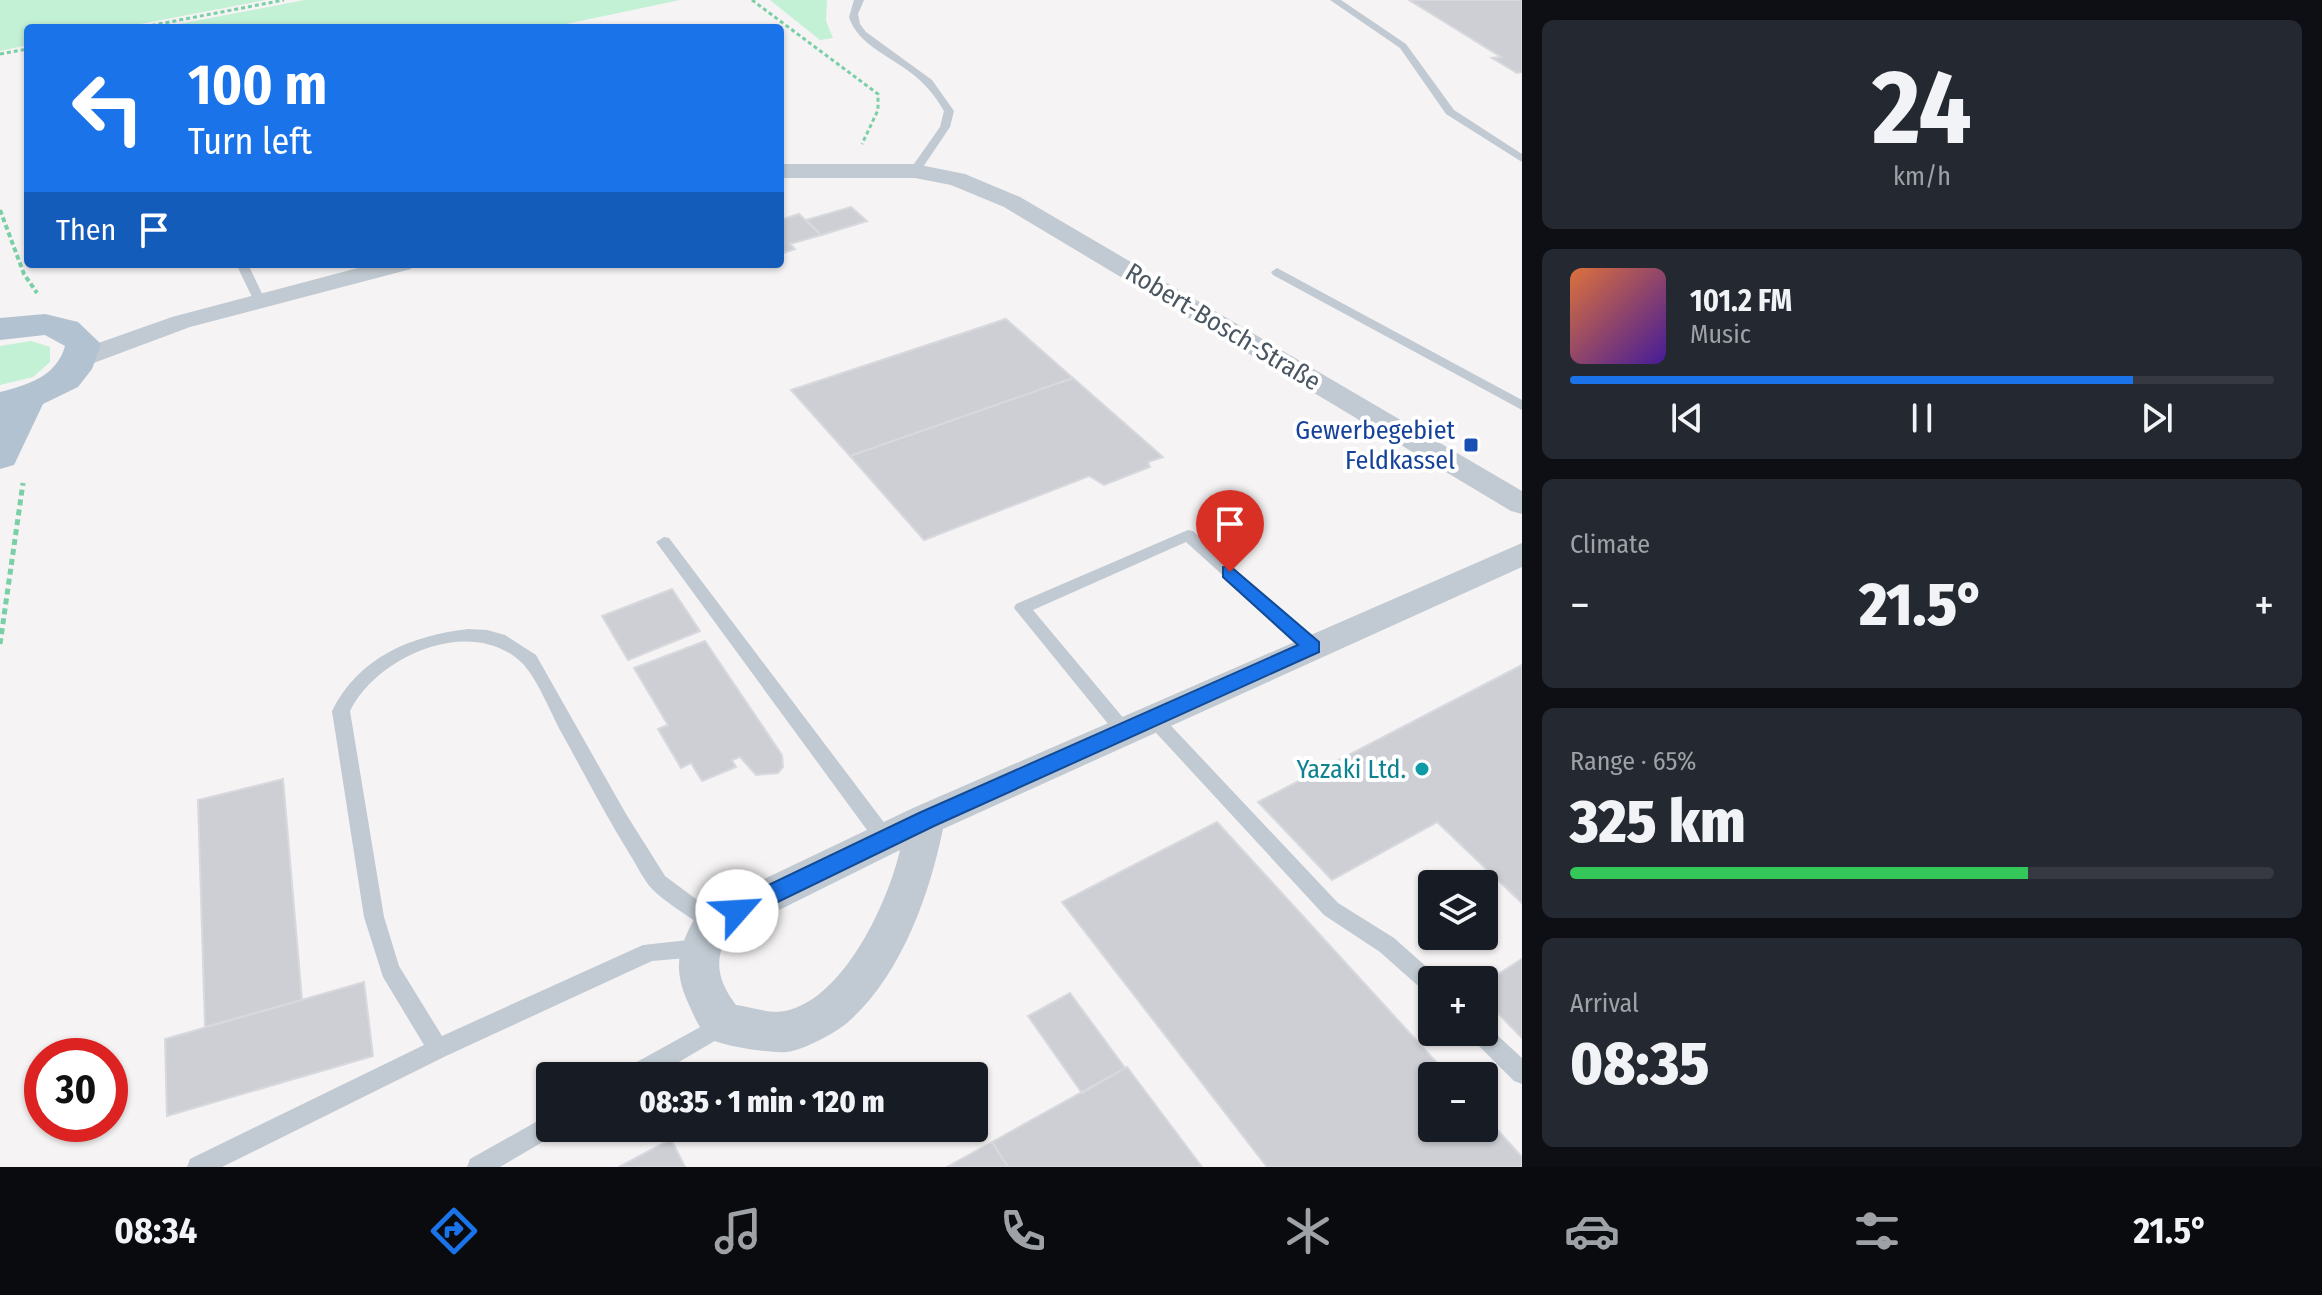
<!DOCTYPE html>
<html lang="en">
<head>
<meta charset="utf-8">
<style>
  :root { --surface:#171b24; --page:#242831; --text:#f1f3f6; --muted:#9ea1a6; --line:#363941; --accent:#1a73e8 }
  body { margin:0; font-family:"Fira Sans Condensed",sans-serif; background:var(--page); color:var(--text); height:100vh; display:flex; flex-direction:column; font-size:30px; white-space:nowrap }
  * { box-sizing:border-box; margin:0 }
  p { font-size:26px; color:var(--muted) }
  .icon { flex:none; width:44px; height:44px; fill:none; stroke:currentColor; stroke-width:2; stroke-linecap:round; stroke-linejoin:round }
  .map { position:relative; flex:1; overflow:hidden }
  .panel { display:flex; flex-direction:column; gap:20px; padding:20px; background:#0d0f14; width:800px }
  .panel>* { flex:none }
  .banner { position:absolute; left:24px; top:24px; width:760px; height:244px; border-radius:8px; box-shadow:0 2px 6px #0004; background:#1a73e8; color:#fff; overflow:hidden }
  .buttons { position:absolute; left:1418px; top:870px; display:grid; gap:16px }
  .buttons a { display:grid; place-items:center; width:80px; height:80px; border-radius:8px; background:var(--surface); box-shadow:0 2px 6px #0004; font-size:40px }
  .speed { position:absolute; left:24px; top:1038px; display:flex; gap:16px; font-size:40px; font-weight:700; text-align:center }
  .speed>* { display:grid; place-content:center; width:104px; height:104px; border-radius:50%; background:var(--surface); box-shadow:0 2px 6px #0004; line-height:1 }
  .speed .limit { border:12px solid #d22; background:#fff; color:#111 }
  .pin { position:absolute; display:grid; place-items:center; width:68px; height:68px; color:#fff; margin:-82px -34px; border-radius:50% 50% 50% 0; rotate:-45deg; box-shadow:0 0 8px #0007 }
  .pin .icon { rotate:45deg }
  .me { position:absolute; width:88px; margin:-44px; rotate:64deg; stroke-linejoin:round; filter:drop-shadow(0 0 6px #0008) }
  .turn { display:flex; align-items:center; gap:28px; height:168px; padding:0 32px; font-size:36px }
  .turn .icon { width:104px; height:104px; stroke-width:2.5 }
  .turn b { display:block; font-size:56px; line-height:68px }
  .then { display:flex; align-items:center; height:76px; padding:0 32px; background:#0003; gap:16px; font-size:30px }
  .big { font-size:60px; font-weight:800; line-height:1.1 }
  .panel .tile { flex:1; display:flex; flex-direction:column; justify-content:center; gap:12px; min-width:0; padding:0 28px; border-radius:12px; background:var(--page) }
  .panel .dial { align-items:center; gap:0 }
  .dial b { font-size:104px; line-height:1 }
  .song { display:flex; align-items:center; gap:24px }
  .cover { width:96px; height:96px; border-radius:12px; background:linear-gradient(135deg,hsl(20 70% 55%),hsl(260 70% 35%)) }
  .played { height:8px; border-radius:4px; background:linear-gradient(90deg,var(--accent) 80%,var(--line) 80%) }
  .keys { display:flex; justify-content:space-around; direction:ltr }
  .heat { display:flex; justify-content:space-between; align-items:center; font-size:44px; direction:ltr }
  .charge { height:12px; border-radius:6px; background:linear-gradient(90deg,#34c759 65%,var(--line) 0) }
  .trip { position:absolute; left:536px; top:1062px; width:452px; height:80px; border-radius:8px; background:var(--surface); box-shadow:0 2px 6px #0004; font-weight:800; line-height:80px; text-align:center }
  .tab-bar { display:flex; height:128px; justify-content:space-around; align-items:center; background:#090b0e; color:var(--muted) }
  .tab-bar .icon { width:56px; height:56px }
  .tab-bar .active { color:var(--accent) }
  .tab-bar b { font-size:36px; color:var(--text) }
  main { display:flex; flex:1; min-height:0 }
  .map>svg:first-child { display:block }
  .green { fill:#c3f1d5 }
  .building { fill:#cdcfd5; stroke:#d7d9de; stroke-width:2 }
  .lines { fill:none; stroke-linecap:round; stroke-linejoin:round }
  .path-far2 { stroke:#7ad0a6; stroke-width:3; stroke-dasharray:4 3; stroke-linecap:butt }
  .path-far1 { stroke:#7ad0a6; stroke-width:4; stroke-dasharray:5 3; stroke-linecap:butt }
  .path { stroke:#7ad0a6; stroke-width:5; stroke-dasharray:6 4; stroke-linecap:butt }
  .service { fill:#c1cad2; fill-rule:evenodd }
  .minor { fill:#c1cad2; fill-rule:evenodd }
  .primary { fill:#b3c2d1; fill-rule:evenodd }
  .route { fill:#1a73e8; stroke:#114b97; stroke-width:2 }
  .transit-dot { fill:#1a4fb4; stroke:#fff; stroke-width:3 }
  .culture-dot { fill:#0f9aa8; stroke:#fff; stroke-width:3 }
  .labels { text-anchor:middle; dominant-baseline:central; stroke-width:8; stroke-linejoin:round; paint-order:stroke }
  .street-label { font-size:26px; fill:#4a5661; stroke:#fff }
  .transit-label { font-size:26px; fill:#164399; stroke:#fff; text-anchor:end }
  .culture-label { font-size:26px; fill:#0d838f; stroke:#fff; text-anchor:end }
</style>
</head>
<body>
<main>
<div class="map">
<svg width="1522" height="1167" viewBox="0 0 1522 1167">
  <rect width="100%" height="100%" fill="#f5f3f3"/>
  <path class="green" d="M0,0H266L119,28H28V45L0,51Z
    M305,0H680L547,28H158Z
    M770,0H827L826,21L833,38L820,40Z
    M31,341L50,347V362L33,377L0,385V346Z"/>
  <path class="building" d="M1409,0H1522V72L1517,73L1492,58L1501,57Z
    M851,207L867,221L821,235L806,220Z
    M799,214L821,235L790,244L795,249L780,254V220Z
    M1006,319L1073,378L850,456L791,390Z
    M1073,378L1163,457L1148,462L1150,467L1104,485L1089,476L924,540L850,456Z
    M672,589L700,631L628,660L602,616Z
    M705,641L782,755L783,767L778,773L756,775L740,757L732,760L736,767L702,781L691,763L681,768L658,729L668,725L634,668Z
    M1522,665V903L1437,822L1332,880L1258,802Z
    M283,779L302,1000L205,1027L198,800Z
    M1217,822L1449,1076H1432V1128H1484V1115L1522,1157V1167H1267L1062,902Z
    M1522,959V1038L1484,999V983Z
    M364,982L373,1056L167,1116L165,1039Z
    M1070,993L1125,1068L1082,1093L1028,1016Z
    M1127,1067L1202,1167H1008L992,1142Z
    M671,1139L685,1167H619Z
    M992,1142L1008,1167H947Z"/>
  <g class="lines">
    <path class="path-far2" d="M752,0L878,94V110L862,144
      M138,28L284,0
      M0,54L28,49"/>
    <path class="path-far1" d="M0,210L24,274L37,293"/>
    <path class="path" d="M0,644L23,483"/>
    <path class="service" d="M854,0H864L858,14L860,24L866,32L932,80L954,111L950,127L919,173L909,171L940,127L944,111C936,97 927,86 915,76C894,58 857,45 849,17Z
      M1330,0H1341L1406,44L1454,110L1522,154V162L1446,114L1400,48Z
      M236,264H248L265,300L263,303H255Z
      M1277,268L1522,400V410L1273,275L1271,272Z
      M1188,530L1193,531L1321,647L1319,651H1307L1186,542L1033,610L1130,726L1133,731L1130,736L1124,738L1118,736L1014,608L1016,604Z
      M664,537L669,538L892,833L895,839L892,845L885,847L878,845L659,546L656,542Z
      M468,629L487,630L505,635L536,655L626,814L665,876L720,917L723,923L720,929L713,932L706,929C689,916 667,904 652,889C643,879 636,864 629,853C604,813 583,771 560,730C550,711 536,676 521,662C470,615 377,656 350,711L384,917L399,966L442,1036L643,945L698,939L705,941L708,948L705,955L698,957L652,961L446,1056L222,1167H187L190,1159L424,1045L383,977L364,917L332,711C359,657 410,636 468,629Z
      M1153,711L1159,713L1338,903L1394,938L1439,978L1440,980H1432V995L1425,992L1380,952L1324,915L1147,723L1144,718L1147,713Z
      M722,1015L730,1018L733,1025L730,1032L655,1076H623L626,1068Z
      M1484,1023L1522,1058V1084L1514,1081L1472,1039L1469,1032H1484Z
      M550,1114V1128H560L558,1133L500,1167H467L470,1159Z"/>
    <path class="minor" d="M780,164H915L965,174L1020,197L1522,491V514L1511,511L1004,207L951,185L915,178H780Z
      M373,264H414L411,269L190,327L91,364H73L69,358L73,352L172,317Z
      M1522,543V567L943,829C929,896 901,976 847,1023C835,1033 804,1050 787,1052C775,1054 719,1046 709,1038C701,1032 694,1016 690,1007C671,967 678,948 699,910L913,808ZM900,850C888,902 844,999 785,1011C771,1014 750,1007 736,1005C719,982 713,963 727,936Z"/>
    <path class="primary" d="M45,314L78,322L101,344L92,369L78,387L43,404L14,465L0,469V392C28,385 57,376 65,346L45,335L0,340V318Z"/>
  </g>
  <path class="route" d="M1230,566L1319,642V652L934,826L745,918L737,921L729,918L726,911L729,904L919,813L1298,645L1223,577V567Z"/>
  <rect class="transit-dot" x="1463" y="437" width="16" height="16" rx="4"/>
  <circle class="culture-dot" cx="1422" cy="769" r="8"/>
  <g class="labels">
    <g class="street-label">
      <text transform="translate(1223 327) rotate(31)">Robert-Bosch-Straße</text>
    </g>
    <g class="transit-label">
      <text x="1455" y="430">Gewerbegebiet<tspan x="1455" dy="30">Feldkassel</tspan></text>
    </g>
    <g class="culture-label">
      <text x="1406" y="769">Yazaki Ltd.</text>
    </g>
  </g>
</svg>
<div class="buttons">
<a><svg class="icon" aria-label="layers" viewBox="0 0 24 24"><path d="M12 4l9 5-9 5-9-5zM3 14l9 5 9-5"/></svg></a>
<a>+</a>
<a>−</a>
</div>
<div class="speed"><div class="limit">30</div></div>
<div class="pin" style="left:1230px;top:572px;background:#d93025"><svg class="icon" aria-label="arrive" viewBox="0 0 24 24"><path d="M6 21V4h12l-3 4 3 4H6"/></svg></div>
<svg class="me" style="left:737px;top:911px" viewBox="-20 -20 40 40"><circle r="19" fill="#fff"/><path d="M0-13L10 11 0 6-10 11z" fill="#1a73e8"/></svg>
<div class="trip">08:35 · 1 min · 120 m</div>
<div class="banner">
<div class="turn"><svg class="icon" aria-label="left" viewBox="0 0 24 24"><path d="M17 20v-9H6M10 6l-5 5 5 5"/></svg><div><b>100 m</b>Turn left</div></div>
<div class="then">Then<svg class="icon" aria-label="arrive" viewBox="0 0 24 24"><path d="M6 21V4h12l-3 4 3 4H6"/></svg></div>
</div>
</div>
<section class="panel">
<div class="tile dial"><b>24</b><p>km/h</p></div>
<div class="tile">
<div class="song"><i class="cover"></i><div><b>101.2 FM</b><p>Music</p></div></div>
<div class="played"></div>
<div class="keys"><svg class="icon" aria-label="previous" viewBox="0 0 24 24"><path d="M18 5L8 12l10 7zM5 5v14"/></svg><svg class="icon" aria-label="pause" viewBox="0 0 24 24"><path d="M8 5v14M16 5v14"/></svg><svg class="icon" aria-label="next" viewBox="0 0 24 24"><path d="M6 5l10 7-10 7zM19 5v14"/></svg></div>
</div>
<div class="tile"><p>Climate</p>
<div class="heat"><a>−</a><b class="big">21.5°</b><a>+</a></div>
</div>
<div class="tile"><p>Range · 65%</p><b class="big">325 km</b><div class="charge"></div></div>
<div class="tile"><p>Arrival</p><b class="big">08:35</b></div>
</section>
</main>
<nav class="tab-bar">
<b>08:34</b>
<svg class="icon active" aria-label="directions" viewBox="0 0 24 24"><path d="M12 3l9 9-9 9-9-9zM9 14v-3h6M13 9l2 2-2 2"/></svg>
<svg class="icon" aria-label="music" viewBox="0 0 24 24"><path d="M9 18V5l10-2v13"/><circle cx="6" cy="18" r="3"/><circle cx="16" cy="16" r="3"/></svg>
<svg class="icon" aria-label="phone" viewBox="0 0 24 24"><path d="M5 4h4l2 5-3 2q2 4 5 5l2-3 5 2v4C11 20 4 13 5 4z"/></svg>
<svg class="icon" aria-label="climate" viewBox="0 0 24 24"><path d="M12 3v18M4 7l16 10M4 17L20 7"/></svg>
<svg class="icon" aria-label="car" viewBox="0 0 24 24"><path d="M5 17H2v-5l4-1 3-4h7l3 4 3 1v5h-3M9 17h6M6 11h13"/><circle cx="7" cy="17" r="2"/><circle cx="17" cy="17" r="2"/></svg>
<svg class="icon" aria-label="filters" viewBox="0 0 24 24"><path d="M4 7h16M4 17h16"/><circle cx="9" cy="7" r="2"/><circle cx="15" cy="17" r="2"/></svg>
<b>21.5°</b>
</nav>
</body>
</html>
